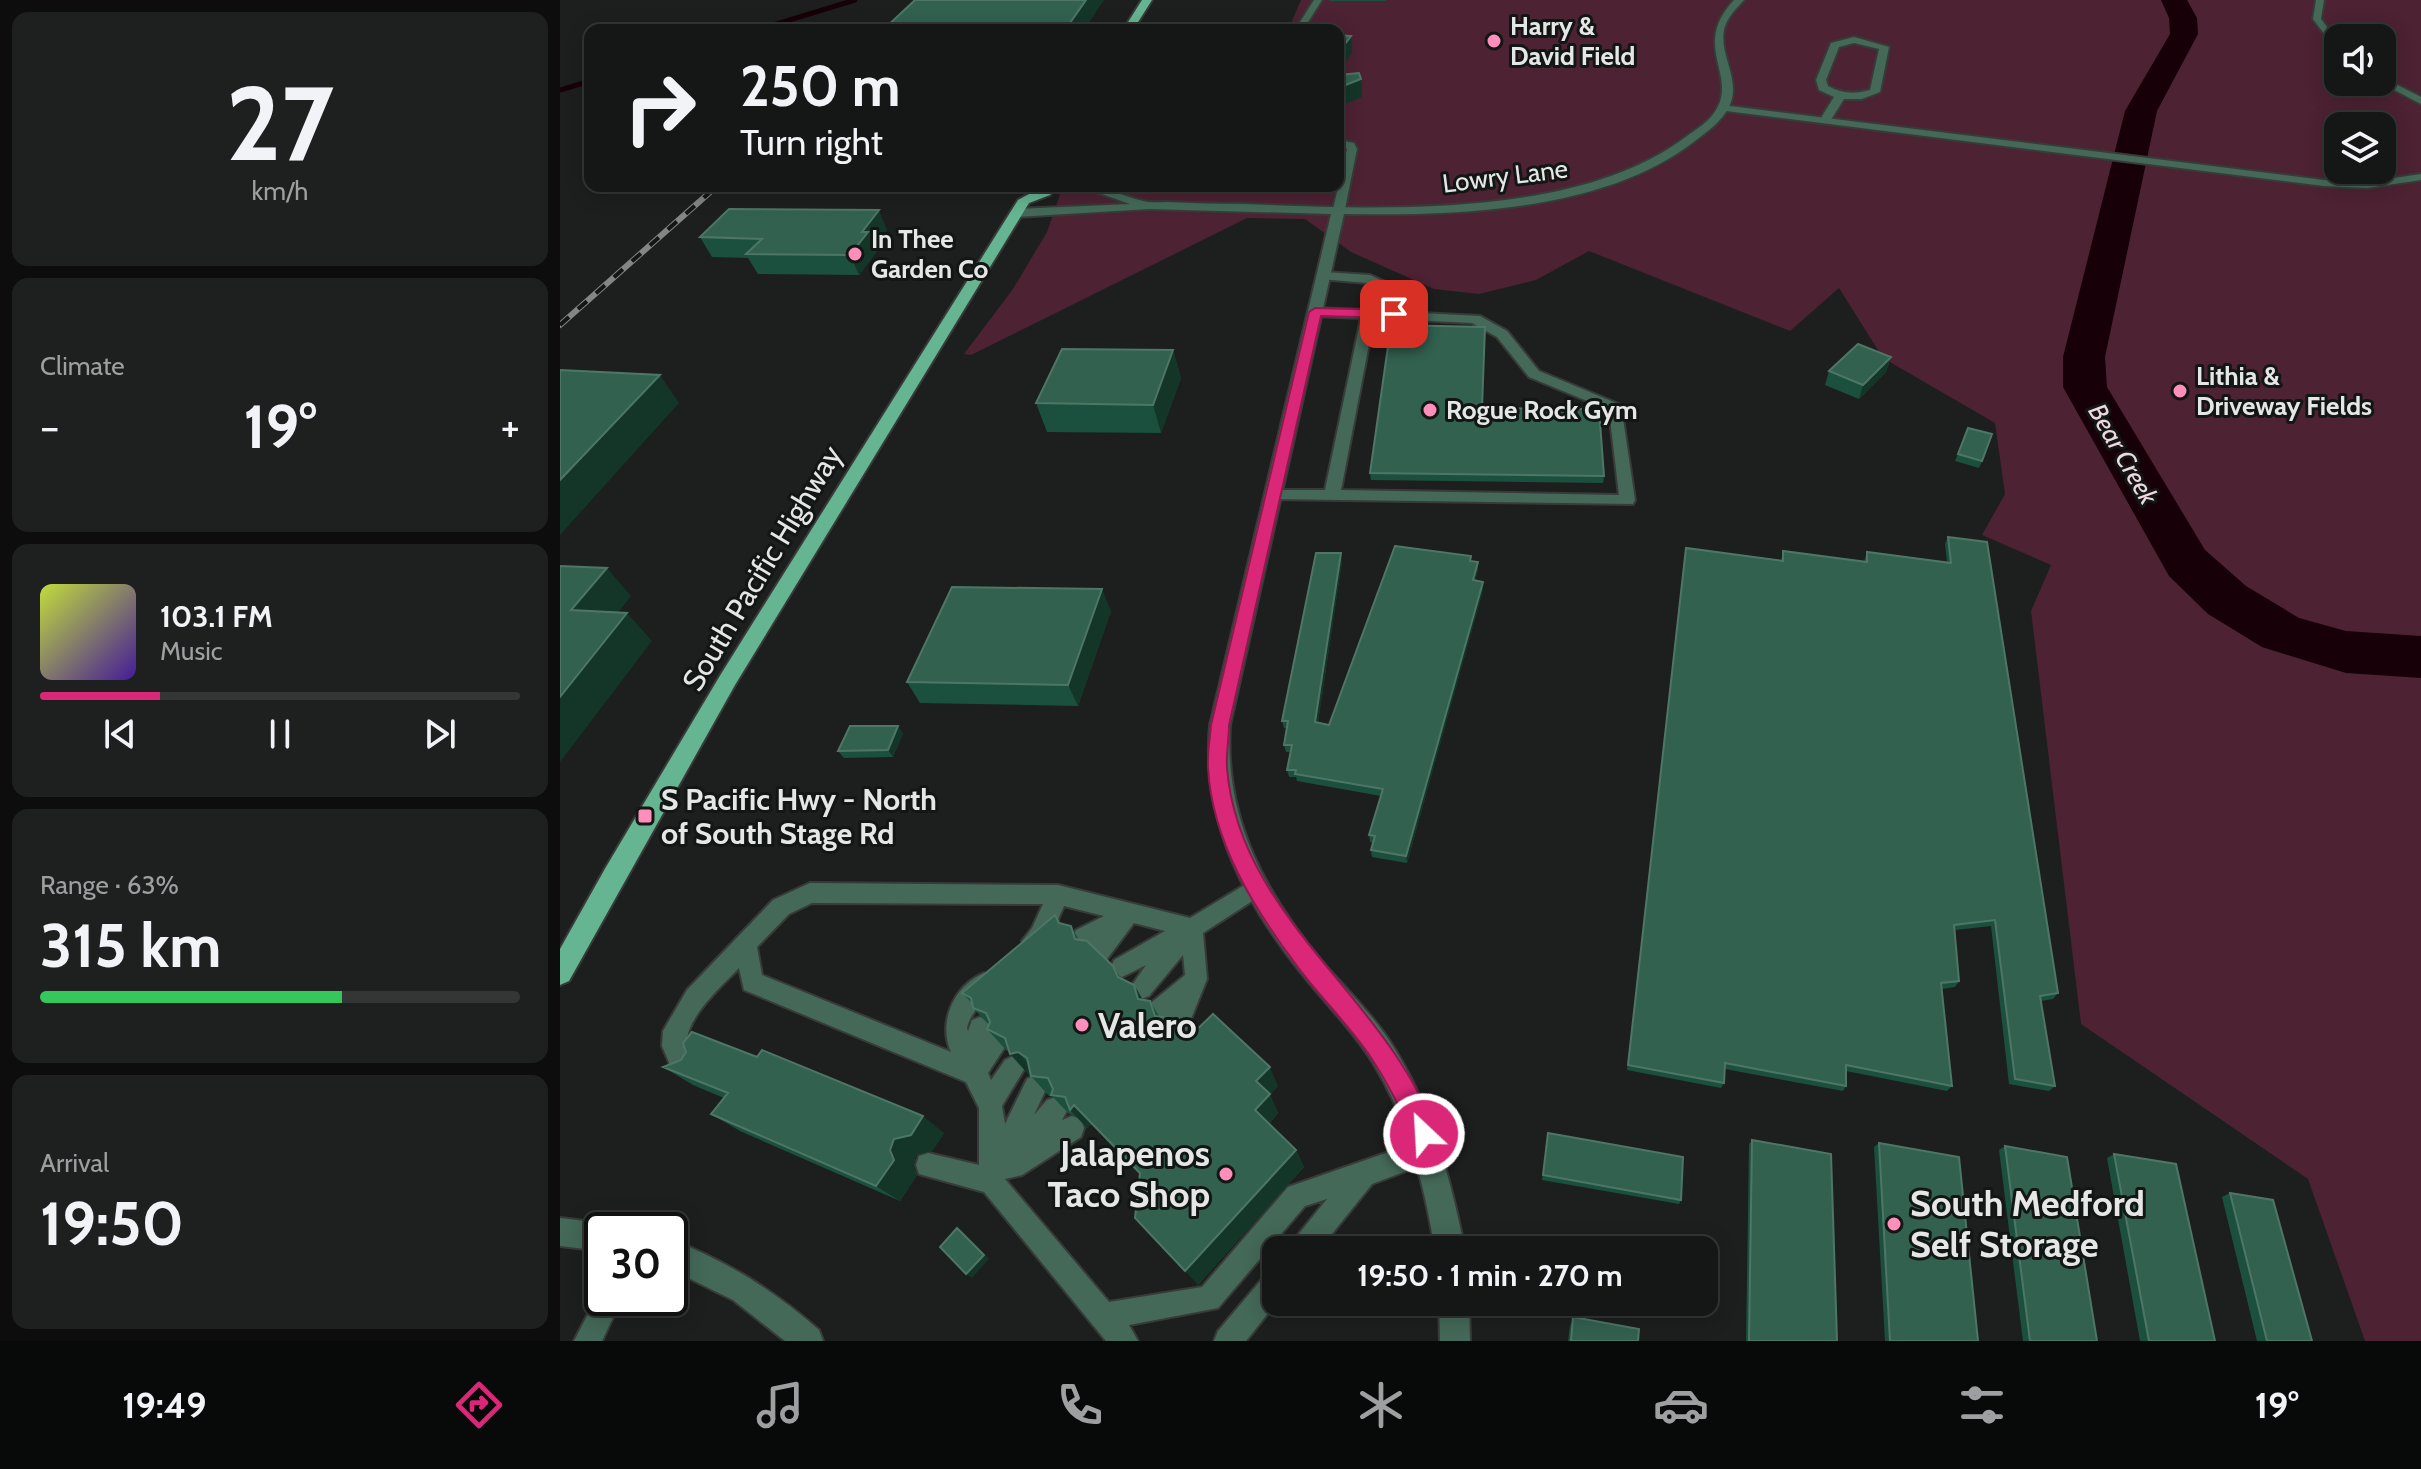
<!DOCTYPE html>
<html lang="en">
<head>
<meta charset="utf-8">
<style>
  :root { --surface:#151716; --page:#1e201f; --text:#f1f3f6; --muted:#9d9fa1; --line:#343635; --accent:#db2777 }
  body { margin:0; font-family:Cabin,sans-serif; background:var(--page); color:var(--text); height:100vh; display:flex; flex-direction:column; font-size:30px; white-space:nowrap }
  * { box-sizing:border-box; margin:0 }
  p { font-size:26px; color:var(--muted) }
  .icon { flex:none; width:44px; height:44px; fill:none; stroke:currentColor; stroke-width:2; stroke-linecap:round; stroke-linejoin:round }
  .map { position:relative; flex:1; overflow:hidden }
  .side { display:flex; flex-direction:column; gap:12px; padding:12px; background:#0c0d0c; width:560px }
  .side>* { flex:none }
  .hud { position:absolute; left:24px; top:24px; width:760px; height:168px; border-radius:16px; box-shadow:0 4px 20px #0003,0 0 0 2px var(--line); background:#151716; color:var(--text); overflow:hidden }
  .tools { position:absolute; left:1764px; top:24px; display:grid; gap:16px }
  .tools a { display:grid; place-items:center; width:72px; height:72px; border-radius:16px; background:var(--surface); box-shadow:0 4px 20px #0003,0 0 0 2px var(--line); font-size:40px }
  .speed { position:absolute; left:24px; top:1212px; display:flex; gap:16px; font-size:40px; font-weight:700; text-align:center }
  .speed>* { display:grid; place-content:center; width:104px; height:104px; border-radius:50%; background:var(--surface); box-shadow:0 4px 20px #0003,0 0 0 2px var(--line); line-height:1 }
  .speed .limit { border:4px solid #111; border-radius:12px; background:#fff; color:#111 }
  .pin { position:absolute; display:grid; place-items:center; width:68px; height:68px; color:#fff; margin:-34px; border-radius:16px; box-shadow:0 4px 12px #0006 }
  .me { position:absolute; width:88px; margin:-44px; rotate:335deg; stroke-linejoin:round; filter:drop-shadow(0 0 6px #0008) }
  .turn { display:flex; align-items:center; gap:28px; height:168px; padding:0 24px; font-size:36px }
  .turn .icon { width:104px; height:104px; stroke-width:2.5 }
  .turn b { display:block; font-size:56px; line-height:68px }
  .big { font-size:60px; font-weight:700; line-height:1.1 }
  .side .tile { flex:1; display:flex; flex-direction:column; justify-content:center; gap:12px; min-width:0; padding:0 28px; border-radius:16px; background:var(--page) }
  .side .dial { align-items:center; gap:0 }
  .dial b { font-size:104px; line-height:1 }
  .song { display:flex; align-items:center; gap:24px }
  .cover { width:96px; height:96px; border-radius:12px; background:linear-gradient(135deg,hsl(70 70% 55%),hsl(260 70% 35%)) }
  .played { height:8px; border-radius:4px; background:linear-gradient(90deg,var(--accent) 25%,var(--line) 25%) }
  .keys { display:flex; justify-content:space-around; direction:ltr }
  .heat { display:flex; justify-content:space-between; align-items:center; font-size:44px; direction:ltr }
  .charge { height:12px; border-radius:6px; background:linear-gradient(90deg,#34c759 63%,var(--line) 0) }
  .trip { position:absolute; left:702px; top:1236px; width:456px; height:80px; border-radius:16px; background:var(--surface); box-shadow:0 4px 20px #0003,0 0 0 2px var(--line); font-weight:700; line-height:80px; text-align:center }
  .dock { display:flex; height:128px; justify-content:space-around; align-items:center; background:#080909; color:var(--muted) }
  .dock .icon { width:56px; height:56px }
  .dock .active { color:var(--accent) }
  .dock b { font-size:36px; color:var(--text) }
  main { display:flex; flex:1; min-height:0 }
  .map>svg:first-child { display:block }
  .green { fill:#4d2233; fill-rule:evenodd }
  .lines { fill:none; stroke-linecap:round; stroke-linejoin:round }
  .stream { stroke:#170007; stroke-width:5 }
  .river { fill:#170007; fill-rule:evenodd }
  .lane-casing { stroke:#383b39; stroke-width:4 }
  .street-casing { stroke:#383b39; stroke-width:4 }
  .primary-casing { stroke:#383b39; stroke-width:4 }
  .lane { fill:#446958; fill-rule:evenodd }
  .street { fill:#446958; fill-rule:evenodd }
  .primary { fill:#65b492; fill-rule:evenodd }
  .rail-casing { stroke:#848685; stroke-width:6 }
  .rail { stroke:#121614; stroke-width:4; stroke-dasharray:12; stroke-linecap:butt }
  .wall { fill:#1c503e }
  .shaded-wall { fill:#133629 }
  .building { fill:#326150; stroke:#4e7667; stroke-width:2 }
  .route { fill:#db2777; stroke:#8e194d; stroke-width:2 }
  .poi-dot { fill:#ff8eba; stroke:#121614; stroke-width:3 }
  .labels { text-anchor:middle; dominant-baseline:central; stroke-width:6; stroke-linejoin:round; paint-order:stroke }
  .far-poi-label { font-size:26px; font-weight:bold; fill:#e5e7e6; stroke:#121614; text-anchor:start }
  .far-street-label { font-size:26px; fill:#e5e7e6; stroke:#121614 }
  .far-water-label { font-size:26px; font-style:italic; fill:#f0d8e0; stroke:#121614 }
  .street-label { font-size:30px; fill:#e5e7e6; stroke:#121614 }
  .poi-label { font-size:30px; font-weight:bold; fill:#e5e7e6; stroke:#121614; text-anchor:start }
  .near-poi-label { font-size:36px; font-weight:bold; fill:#e5e7e6; stroke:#121614; text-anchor:start }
</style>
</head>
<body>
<main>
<section class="side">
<div class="tile dial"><b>27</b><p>km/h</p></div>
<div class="tile"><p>Climate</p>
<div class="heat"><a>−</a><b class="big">19°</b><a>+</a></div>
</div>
<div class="tile">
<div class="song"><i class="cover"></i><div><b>103.1 FM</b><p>Music</p></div></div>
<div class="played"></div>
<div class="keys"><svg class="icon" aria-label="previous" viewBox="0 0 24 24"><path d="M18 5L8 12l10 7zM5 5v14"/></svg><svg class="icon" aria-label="pause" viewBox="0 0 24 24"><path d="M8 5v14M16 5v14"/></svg><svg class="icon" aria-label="next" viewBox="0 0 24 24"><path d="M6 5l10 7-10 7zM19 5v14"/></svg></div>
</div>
<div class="tile"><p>Range · 63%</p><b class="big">315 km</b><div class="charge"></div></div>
<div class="tile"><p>Arrival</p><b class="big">19:50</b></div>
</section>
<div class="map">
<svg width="1861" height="1341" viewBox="0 0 1861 1341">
  <rect width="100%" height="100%" fill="#1c1f1d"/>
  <path class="green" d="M741,0H1861V1341H1805L1748,1179L1521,1024L1471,611L1491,565L1422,535L1445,494L1435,423L1323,358L1279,288L1230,331L1029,251L976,280L919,294L874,289L791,252L745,219L687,218L411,355L404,354L453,289L487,232L503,186H778V30H728ZM1778,38H1822V82H1778ZM1778,126H1822V170H1778Z"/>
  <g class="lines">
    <path class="stream" d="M197,30L295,0
      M0,90L30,81"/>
    <path class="river" d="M1601,0H1627L1637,18L1638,34L1597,111L1545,357L1547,387L1645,550L1686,586L1739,618L1786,631L1861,636V678L1786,673L1721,653L1702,647L1648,614L1609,576L1503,387V357L1565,111L1610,34L1609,18Z"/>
    <g class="lane-casing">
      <path id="lane" d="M754,0H762L743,30H735Z
        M1756,0H1764L1761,19L1778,42V52L1753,19Z
        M1822,77L1861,97V104L1819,82H1822Z
        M1162,105L1764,180L1807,182L1861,174V180L1807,188L1764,186L1158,110L1157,108Z
        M778,140L794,143L797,149L785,209L779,212L773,209L787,149L778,146Z
        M764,272L810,275L841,289V312L920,316L947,331L979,371L1061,405L1075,500L1073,504L708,499L705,495L708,491L713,490H765L801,318L755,316L749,312L755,308L828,311L830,294L808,283L760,279L758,276ZM814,318L912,323L937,337L969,377L1049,410L1059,495L781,490Z
        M696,878L703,880L707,887L703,894L643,933L647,979L625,1034L617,1037L609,1034L605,1026L609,1017L600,1021L592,1018L589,1010L592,1002L625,975L623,955L589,996L581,999L573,996L570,988L586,965L562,977L554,974L551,967L554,960L605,931L574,923L547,959L539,962L531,959L528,952L532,944L524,947L516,944L513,937L516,930L544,916L504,906L488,942L473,951L465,948L462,941L472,928L483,904L252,903L229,914L197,947L202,975L391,1052C378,1023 393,986 424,973L432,976L435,984C428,1001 411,1009 407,1028L408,1031L412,1020L420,1017L428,1020L431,1034L435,1032L443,1036L447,1044L428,1073L431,1080L445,1060L453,1056L461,1060L465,1068L442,1106L445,1124L467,1079L475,1075L483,1079L487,1087L474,1115L487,1100L496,1097L505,1100L508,1109L502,1120L512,1116L521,1119L524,1128L521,1137L462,1175L445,1179L549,1302L642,1287L728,1187L869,1138L878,1141L881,1150L878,1159L812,1184L759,1250H729L733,1241L767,1199L745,1206L658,1308L569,1325L578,1341H546L424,1192L359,1174L356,1165L359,1156L368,1153L419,1165V1108L406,1082L184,990L179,968C161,987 119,1023 128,1051L148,1061L152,1069L148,1077L140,1081L111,1067L102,1046L103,1031L127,990L213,900L250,883L498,885L630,918Z
        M716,1269L717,1302L686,1341H654L658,1331L707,1273Z
        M42,1287V1298H62L42,1341H14Z"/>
    </g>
    <g class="street-casing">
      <path id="street" d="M1174,0H1184C1176,9 1167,17 1164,30C1159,56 1182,81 1169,107C1161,122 1148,131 1135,141C1044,212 895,216 784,214L670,725C664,819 706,896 766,966C787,990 811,1013 829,1040C871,1104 890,1176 905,1250H875C864,1183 848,1119 812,1061C793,1031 769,1007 747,980C686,906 641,822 650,725L771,214L589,209L456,217L450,213L456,209L570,204L519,186C543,186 561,195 583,201C589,203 599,202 607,202C633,203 659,204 685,204C817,209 1017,220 1127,136C1135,130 1144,125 1151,117C1184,78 1128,49 1174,0Z
        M1294,37L1329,47L1320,92L1302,99H1284L1269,123H1261L1259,121L1274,97L1259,90L1256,80L1271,43ZM1294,43L1319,49L1310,90C1295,94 1282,94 1268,86L1266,80L1279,47Z
        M0,1218L42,1223L54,1230H42V1251L0,1246Z
        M110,1239C167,1261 213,1290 259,1330L263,1341H225L173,1300L110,1269Z
        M879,1302H909L910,1341H880Z"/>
    </g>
    <g class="primary-casing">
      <path id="primary" d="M582,0H592L573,30H563Z
        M484,186H496L490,195L469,203L175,685L9,981L0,985V949L46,867L161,674L458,200Z"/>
    </g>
    <use href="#lane" class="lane"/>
    <use href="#street" class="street"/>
    <use href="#primary" class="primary"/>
    <g class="rail-casing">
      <path id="rail" d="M0,325L157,186"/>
    </g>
    <use href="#rail" class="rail"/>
  </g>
  <path class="wall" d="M769,0H826V1H769Z
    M327,230L315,246L317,251L299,275L198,274L188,258L152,257L140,237Z
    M613,350L621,378L601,433L487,432L476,403Z
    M1331,357L1326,372L1299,399L1265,385L1269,371Z
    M922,408L1044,476L1043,483L811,480L810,473Z
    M1408,428L1422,461L1419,468L1395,461Z
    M1388,537L1498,993L1493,999L1481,1001L1495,1086L1489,1091L1449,1084L1431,926L1395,930L1399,981L1395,987L1382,989L1392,1086L1387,1091L1286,1071V1086L1283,1091L1165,1069L1164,1083L1161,1088L1067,1070L1125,555L1221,561L1223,551L1304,561L1307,552L1387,562L1385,544Z
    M782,561L758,722L769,725L911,561L918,570L915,581L923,582V590L847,863L812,857L811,850L813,843L810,842L809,835L821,796L737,781L736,777H729L727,770L730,752H726L724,745L727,728H724L722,721Z
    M551,611L518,706L360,703L347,682Z
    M343,733L333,757L284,758L278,751Z
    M495,915L501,924L511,926L519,940L553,966L561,978L574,985L583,1000L590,1001L599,1016L629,1037L718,1086L710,1095L718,1113L709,1124L736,1150L744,1167L638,1285L580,1175L531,1124L527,1128L515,1115L509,1114L492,1096H489L471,1076V1074L469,1075L450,1052L446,1050L427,1029L429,1025L413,1008V1004L402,993Z
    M103,1067L384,1133L372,1151L356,1155L353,1166L357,1175L340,1201L180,1131L151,1114L164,1098L133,1085Z
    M988,1133L1121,1200L1119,1204L982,1180Z
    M1192,1140L1277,1341H1186L1189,1144Z
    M1319,1143L1418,1341H1325L1314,1147Z
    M1445,1146L1537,1341H1463L1439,1150Z
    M1554,1154L1655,1341H1580L1547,1158Z
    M1670,1193L1752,1341H1697L1662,1197Z
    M1013,1317L1078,1341H1079H1008L1010,1326Z"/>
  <path class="shaded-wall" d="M526,0H544L524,30H505Z
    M791,36L792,53L778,73V53Z
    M801,79L802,97L778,107V88Z
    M319,210L327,230L315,246L317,251L299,275L290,255L302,232Z
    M613,350L621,378L601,433L593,405Z
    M1331,357L1326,372L1299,399L1303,385Z
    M100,375L119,403L0,535V480Z
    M781,553L782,561L757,729L755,722Z
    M918,562V570L913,588V580Z
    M47,568L71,596L38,638L11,610Z
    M923,582V590L847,863L846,856Z
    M542,589L551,611L518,706L508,685Z
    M67,613L92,641L0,762V697Z
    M338,726L343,733L333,757L328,750Z
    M574,985L587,1007L578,999Z
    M458,1052L476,1072L469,1075L450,1054Z
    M710,1067L718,1086L710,1095L718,1113L704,1129L695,1110L696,1081Z
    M514,1105L531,1124L527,1128L510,1110Z
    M363,1116L384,1133L372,1151L356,1155L353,1166L357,1175L340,1201L316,1186L334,1139Z
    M736,1150L744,1167L638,1285L625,1271Z
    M397,1228L403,1232L429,1259L412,1278L406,1274Z"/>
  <path class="building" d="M355,0H526L505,30H323Z
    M778,35L791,36L778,53Z
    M799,73L801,79L778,88V75Z
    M169,209L319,210L302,232H308L290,255L186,254L202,239L140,237Z
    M831,325L925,327L922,408L1039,409L1044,476L810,473Z
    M1298,344L1331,357L1303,385L1269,371Z
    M502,349L613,350L593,405L476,403Z
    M0,370L100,375L0,480Z
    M1408,428L1432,434L1422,461L1398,454Z
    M1388,537L1427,542L1498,993L1480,996L1495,1086L1455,1079L1435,920L1394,925L1399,981L1381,983L1392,1086L1286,1065V1086L1165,1063L1164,1083L1068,1065L1126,548L1223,561V551L1307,562V552L1391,563Z
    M835,546L911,556L910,561L918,562L913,580L923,582L846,856L811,850L815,836L809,835L823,789L735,774L736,770H727L732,745H724L728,721H722L756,553H781L755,722L769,725Z
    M0,566L47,568L11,610L67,613L0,697Z
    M392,587L542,589L508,685L347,682Z
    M290,726H338L328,750L278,751Z
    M495,915L499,923L511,926L515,939L527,941L553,966L558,977L574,985L578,999L590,1001L595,1016L608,1018L629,1037L653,1014L710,1067L696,1081L710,1094L695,1110L736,1150L625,1271L575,1218L580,1173L514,1105L510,1110L505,1097L491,1095L493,1089L488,1078L471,1076L467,1058L458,1052L450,1054L445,1038L427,1029L430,1022L426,1013L413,1008L411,998L402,993Z
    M132,1032L197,1057L202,1050L363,1116L351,1135L334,1139L330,1150L334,1160L316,1186L151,1114L168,1093L103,1067L121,1060L126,1052L123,1043Z
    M988,1133L1123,1157L1121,1200L983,1175Z
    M1192,1140L1271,1154L1277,1341H1189Z
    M1319,1143L1399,1157L1418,1341H1330Z
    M1445,1146L1507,1157L1537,1341H1470Z
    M1554,1154L1616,1164L1655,1341H1589Z
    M1670,1193L1713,1200L1752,1341H1707Z
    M397,1228L424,1255L406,1274L380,1247Z
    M1013,1317L1079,1329L1078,1341H1079H1011Z"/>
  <path class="route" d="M755,308L834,310L840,314L834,318L761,316L669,725C669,739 666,754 667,768C679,919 830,998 876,1134L873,1143L864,1147L855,1143C843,1113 828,1083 810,1056C788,1024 760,997 737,966C694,909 652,841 648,768C647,754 650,739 651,725L749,312Z"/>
  <g class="poi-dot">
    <circle cx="934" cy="41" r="8"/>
    <circle cx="295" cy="254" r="8"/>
    <circle cx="1620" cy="391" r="8"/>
    <circle cx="870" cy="410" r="8"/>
    <rect x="77" y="808" width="16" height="16" rx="4"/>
    <circle cx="522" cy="1025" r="8"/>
    <circle cx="666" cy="1174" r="8"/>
    <circle cx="1334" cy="1224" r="8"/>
  </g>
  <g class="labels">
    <g class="far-poi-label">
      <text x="950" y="26">Harry &amp;<tspan x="950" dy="30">David Field</tspan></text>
      <text x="311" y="239">In Thee<tspan x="311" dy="30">Garden Co</tspan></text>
      <text x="1636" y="376">Lithia &amp;<tspan x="1636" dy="30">Driveway Fields</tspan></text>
      <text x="886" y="410">Rogue Rock Gym</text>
    </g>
    <g class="far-street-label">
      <text transform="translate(945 176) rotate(-7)">Lowry Lane</text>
    </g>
    <g class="far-water-label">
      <text transform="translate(1563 454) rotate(60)">Bear Creek</text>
    </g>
    <g class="street-label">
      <text transform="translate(202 568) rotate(-59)">South Pacific Highway</text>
    </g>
    <g class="poi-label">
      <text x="101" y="799">S Pacific Hwy - North<tspan x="101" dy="34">of South Stage Rd</tspan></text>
    </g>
    <g class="near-poi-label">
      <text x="538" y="1025">Valero</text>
      <text x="650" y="1153" text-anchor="end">Jalapenos<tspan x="650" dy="41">Taco Shop</tspan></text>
      <text x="1350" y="1203">South Medford<tspan x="1350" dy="41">Self Storage</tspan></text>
    </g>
  </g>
</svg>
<div class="tools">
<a><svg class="icon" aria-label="sound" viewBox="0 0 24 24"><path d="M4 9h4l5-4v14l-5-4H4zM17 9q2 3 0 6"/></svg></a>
<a><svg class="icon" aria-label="layers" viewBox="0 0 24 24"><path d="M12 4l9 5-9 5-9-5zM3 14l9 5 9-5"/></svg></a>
</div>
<div class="speed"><div class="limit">30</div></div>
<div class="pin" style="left:834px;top:314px;background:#d93025"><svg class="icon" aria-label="arrive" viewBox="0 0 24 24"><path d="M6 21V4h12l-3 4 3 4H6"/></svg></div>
<svg class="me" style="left:864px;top:1134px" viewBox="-20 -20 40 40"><circle r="17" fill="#db2777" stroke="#fff" stroke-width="3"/><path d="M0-11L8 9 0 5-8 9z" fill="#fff"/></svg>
<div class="trip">19:50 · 1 min · 270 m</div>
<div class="hud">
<div class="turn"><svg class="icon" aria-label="right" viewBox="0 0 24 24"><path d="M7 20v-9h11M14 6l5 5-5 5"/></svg><div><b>250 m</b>Turn right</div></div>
</div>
</div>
</main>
<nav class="dock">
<b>19:49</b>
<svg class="icon active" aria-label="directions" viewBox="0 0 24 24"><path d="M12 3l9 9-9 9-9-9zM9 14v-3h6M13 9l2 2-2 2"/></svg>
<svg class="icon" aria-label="music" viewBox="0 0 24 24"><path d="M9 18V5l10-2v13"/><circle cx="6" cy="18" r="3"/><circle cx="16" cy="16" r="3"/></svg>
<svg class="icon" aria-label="phone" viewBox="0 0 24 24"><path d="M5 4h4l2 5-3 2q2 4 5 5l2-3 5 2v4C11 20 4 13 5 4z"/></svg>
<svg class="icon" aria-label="climate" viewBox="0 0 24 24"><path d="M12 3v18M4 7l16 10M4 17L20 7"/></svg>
<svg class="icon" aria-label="car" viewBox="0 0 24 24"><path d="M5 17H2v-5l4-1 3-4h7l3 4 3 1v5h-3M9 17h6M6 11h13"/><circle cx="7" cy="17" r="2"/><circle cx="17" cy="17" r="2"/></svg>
<svg class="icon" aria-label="filters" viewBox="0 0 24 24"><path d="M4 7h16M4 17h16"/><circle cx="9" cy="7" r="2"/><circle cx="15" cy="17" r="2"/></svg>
<b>19°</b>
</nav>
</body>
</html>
